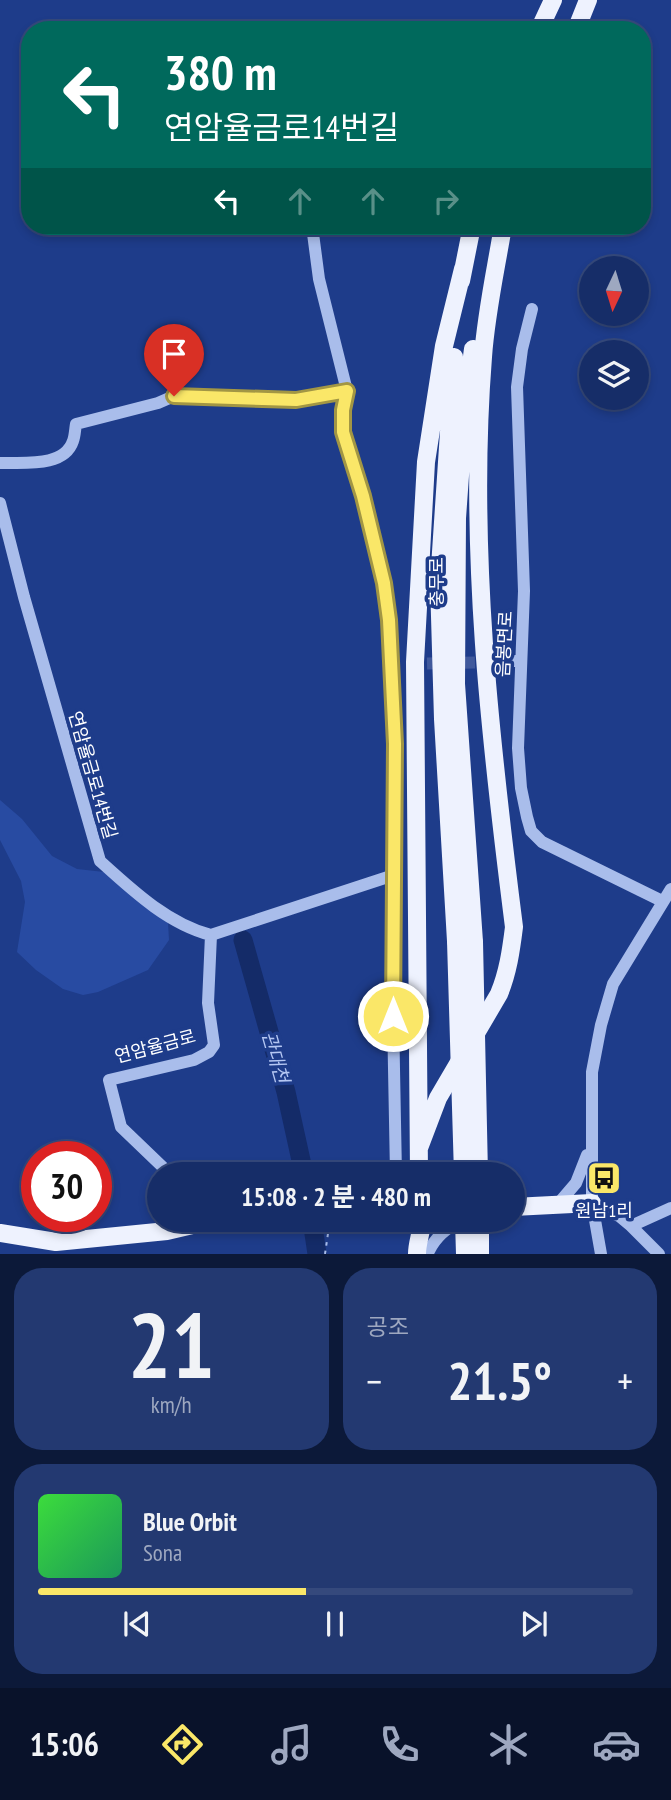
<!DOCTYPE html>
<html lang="ko">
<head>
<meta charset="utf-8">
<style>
  :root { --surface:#162d68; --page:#233971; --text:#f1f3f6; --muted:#9ea8c0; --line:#35497c; --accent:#fae768 }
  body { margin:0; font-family:"PT Sans Narrow","Noto Sans KR",sans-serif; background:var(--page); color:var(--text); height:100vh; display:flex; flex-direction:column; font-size:26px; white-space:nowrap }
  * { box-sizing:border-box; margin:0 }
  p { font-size:23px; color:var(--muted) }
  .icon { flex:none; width:38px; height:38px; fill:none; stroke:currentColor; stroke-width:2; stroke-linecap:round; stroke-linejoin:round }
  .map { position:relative; height:1254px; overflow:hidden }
  .side { display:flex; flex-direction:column; gap:14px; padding:14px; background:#0c1939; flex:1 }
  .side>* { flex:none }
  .guide { position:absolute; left:21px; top:21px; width:630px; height:214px; border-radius:28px; box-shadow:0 4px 10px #0003,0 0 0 2px var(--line); background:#00695c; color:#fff; overflow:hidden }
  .needle { width:46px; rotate:184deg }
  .buttons { position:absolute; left:579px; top:256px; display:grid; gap:14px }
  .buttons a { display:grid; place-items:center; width:70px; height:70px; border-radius:50%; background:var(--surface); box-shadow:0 4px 10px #0003,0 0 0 2px var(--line); font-size:35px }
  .speed { position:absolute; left:21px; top:1141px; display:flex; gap:14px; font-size:35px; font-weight:700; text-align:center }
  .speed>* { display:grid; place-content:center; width:91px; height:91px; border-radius:50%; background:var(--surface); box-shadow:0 4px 10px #0003,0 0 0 2px var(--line); line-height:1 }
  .speed .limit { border:10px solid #d22; background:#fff; color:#111 }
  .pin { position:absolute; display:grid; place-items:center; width:60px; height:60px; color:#fff; margin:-72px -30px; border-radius:50% 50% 50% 0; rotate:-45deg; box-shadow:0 0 7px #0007 }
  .pin .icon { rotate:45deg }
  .me { position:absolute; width:77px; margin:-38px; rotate:0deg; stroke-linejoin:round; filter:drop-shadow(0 0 5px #0008) }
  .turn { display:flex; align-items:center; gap:24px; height:147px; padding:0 28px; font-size:32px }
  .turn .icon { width:91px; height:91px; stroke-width:2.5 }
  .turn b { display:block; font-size:49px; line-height:60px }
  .lanes { display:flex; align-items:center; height:66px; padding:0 28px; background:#0003; justify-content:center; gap:35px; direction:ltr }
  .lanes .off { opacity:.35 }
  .big { font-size:52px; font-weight:700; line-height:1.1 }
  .side .card { flex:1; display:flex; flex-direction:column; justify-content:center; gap:10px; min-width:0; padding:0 24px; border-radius:28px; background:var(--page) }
  .side .dial { align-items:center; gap:0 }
  .dial b { font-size:91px; line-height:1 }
  .song { display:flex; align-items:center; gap:21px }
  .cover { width:84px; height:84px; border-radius:10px; background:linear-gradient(135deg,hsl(120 70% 55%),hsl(150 70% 35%)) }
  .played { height:7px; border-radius:4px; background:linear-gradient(90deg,var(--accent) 45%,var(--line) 45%) }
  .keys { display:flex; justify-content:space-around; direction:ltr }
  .heat { display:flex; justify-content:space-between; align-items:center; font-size:38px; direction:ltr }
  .side .tiles { flex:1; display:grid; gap:14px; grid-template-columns:1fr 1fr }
  .card:last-child { grid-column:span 2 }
  .trip { position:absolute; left:147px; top:1162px; width:378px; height:70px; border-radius:35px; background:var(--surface); box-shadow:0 4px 10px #0003,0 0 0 2px var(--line); font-weight:700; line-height:70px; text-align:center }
  .menu { display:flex; height:112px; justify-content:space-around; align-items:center; background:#09122a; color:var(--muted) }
  .menu .icon { width:49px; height:49px }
  .menu .selected { color:var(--accent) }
  .menu b { font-size:32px; color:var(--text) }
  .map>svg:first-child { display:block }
  .green { fill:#284ba2 }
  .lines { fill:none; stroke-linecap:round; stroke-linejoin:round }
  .river { stroke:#142b68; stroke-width:19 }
  .minor-tunnel { stroke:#40599c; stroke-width:12; stroke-dasharray:12 6; stroke-linecap:butt }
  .path { stroke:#a9bdeb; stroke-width:2; stroke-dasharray:3.5 5; stroke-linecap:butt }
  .minor { stroke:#a9bdeb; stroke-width:12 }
  .major { stroke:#eef2fe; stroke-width:18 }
  .major-bridge { stroke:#eef2fe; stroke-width:18 }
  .route-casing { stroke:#a29644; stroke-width:18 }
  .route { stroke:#fae768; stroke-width:12 }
  .labels { text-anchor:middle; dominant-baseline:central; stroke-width:7; stroke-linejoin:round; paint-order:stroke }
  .street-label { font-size:18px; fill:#fff; stroke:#1e3c8a }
  .poi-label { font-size:18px; fill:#fff; stroke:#1e3c8a }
  .water-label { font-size:19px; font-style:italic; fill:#b5c7f3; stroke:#1e3c8a }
</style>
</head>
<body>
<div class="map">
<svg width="671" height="1254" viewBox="0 0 671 1254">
  <rect width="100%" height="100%" fill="#1e3c8a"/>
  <path class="green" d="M0,800L22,819L52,856L77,869L104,872L168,923L169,940L148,970L98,992L83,995L63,989L36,970L17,952L25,902L21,881L0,840Z"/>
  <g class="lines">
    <path class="river" d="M243,940L286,1092L304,1174
      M312,1220L317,1254"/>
    <path class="minor-tunnel" d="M409,664L493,662"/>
    <path class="path" d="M325,1254L330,1220"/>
    <path class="minor" d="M312,226L319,279L347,391L343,409V432L363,496L384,583L389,620L395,744L393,1016L396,1174
      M532,309L522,349L517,387L524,591L518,748L521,788L527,817L531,831L542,842L662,901
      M0,463C23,462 64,468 73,441C75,436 75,429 76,424L158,403L174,396L296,400L347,391
      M0,503L24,597L100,861C132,890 168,924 211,935L394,875
      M501,661H520
      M170,1174L121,1127L109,1080L194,1060L209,1052L214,1045L208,1003L211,935
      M592,1203L619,1216L631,1226L671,1208
      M558,1204L576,1183L587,1155
      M631,1226L659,1254
      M428,1253C435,1237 447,1227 463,1220
      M601,1254L592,1203V1072L601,1025L613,984L671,889"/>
    <path class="major" d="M539,30L553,0
      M576,30L588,0
      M461,281L472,226
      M473,349L464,419L457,518L456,684L474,942
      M454,357L439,582L443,719L456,941
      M419,1148L438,1098L499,994C508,972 511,951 514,927C490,738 468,547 483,357C486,313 496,269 503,226
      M419,1174L415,662L426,462L444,346L463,269
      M513,1207L592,1203
      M464,1220L465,1254
      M480,1220V1254
      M0,1233L56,1242L167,1231L214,1220
      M417,1254C417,1242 422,1232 422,1220"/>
    <path class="major-bridge" d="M456,941L463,1174
      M474,942L479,1174"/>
  </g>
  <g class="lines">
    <g class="route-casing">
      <path id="route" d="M174,396L296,400L347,391L343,410V432L363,496L384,583L389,620L395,744L393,1016"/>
    </g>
    <use href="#route" class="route"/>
  </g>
  <defs>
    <g id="bus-square" transform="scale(1.75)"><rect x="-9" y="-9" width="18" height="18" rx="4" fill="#fae768" stroke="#1e3c8a"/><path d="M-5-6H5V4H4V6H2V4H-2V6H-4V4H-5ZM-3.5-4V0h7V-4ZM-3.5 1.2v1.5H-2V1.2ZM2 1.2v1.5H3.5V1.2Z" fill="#111"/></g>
  </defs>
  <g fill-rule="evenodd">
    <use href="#bus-square" x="604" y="1178"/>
  </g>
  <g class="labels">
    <g class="street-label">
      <text transform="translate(436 582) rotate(-90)">충무로</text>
      <text transform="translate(504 644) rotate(-87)">음봉면로</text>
      <text transform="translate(93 775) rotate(74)">연암율금로14번길</text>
      <text transform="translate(155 1046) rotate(-15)">연암율금로</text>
    </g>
    <g class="poi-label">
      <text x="604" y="1210">원남1리</text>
    </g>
    <g class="water-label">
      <text transform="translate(276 1057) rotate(74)">관대천</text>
    </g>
  </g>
</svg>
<div class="buttons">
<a><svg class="needle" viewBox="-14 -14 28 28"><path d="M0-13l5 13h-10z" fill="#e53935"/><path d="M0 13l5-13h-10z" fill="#9ea8c0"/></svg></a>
<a><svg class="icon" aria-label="layers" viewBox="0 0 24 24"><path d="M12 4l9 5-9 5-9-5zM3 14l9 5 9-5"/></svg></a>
</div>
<div class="speed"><div class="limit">30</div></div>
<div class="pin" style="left:174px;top:396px;background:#d93025"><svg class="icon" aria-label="arrive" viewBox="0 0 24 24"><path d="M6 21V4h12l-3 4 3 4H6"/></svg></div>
<svg class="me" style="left:393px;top:1016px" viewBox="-20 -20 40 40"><circle r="17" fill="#fae768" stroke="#fff" stroke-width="3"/><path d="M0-11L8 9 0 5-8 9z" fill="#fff"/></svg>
<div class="trip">15:08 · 2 분 · 480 m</div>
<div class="guide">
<div class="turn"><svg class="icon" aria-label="left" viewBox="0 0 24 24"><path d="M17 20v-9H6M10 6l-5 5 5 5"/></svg><div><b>380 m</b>연암율금로14번길</div></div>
<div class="lanes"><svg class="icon" aria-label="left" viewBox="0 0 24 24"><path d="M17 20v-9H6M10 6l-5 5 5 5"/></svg><svg class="icon off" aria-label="ahead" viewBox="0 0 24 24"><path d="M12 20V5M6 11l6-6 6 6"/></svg><svg class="icon off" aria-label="ahead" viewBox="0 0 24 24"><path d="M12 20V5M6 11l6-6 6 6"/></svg><svg class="icon off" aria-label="right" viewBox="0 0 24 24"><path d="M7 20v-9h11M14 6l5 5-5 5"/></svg></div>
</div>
</div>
<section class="side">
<div class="tiles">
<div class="card dial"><b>21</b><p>km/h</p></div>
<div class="card"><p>공조</p>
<div class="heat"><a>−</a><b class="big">21.5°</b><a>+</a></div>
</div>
<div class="card">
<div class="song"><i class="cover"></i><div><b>Blue Orbit</b><p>Sona</p></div></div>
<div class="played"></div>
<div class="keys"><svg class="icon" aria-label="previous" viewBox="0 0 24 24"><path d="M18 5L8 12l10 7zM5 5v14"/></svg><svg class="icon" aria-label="pause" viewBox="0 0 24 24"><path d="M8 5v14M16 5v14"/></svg><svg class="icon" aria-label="next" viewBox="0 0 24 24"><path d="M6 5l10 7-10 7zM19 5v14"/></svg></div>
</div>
</div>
</section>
<nav class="menu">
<b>15:06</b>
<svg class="icon selected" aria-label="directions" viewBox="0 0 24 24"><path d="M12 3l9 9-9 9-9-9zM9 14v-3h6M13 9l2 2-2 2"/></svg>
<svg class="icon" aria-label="music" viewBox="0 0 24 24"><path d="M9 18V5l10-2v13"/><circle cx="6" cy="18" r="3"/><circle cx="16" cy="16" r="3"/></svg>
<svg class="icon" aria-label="phone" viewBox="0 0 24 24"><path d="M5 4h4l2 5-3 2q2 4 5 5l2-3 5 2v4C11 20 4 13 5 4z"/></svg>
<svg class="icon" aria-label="climate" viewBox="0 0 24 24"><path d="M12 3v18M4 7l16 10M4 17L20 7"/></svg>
<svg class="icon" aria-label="car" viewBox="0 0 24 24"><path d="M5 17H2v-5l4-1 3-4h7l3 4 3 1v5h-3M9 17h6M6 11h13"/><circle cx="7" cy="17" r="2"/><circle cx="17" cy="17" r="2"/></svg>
</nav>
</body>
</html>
